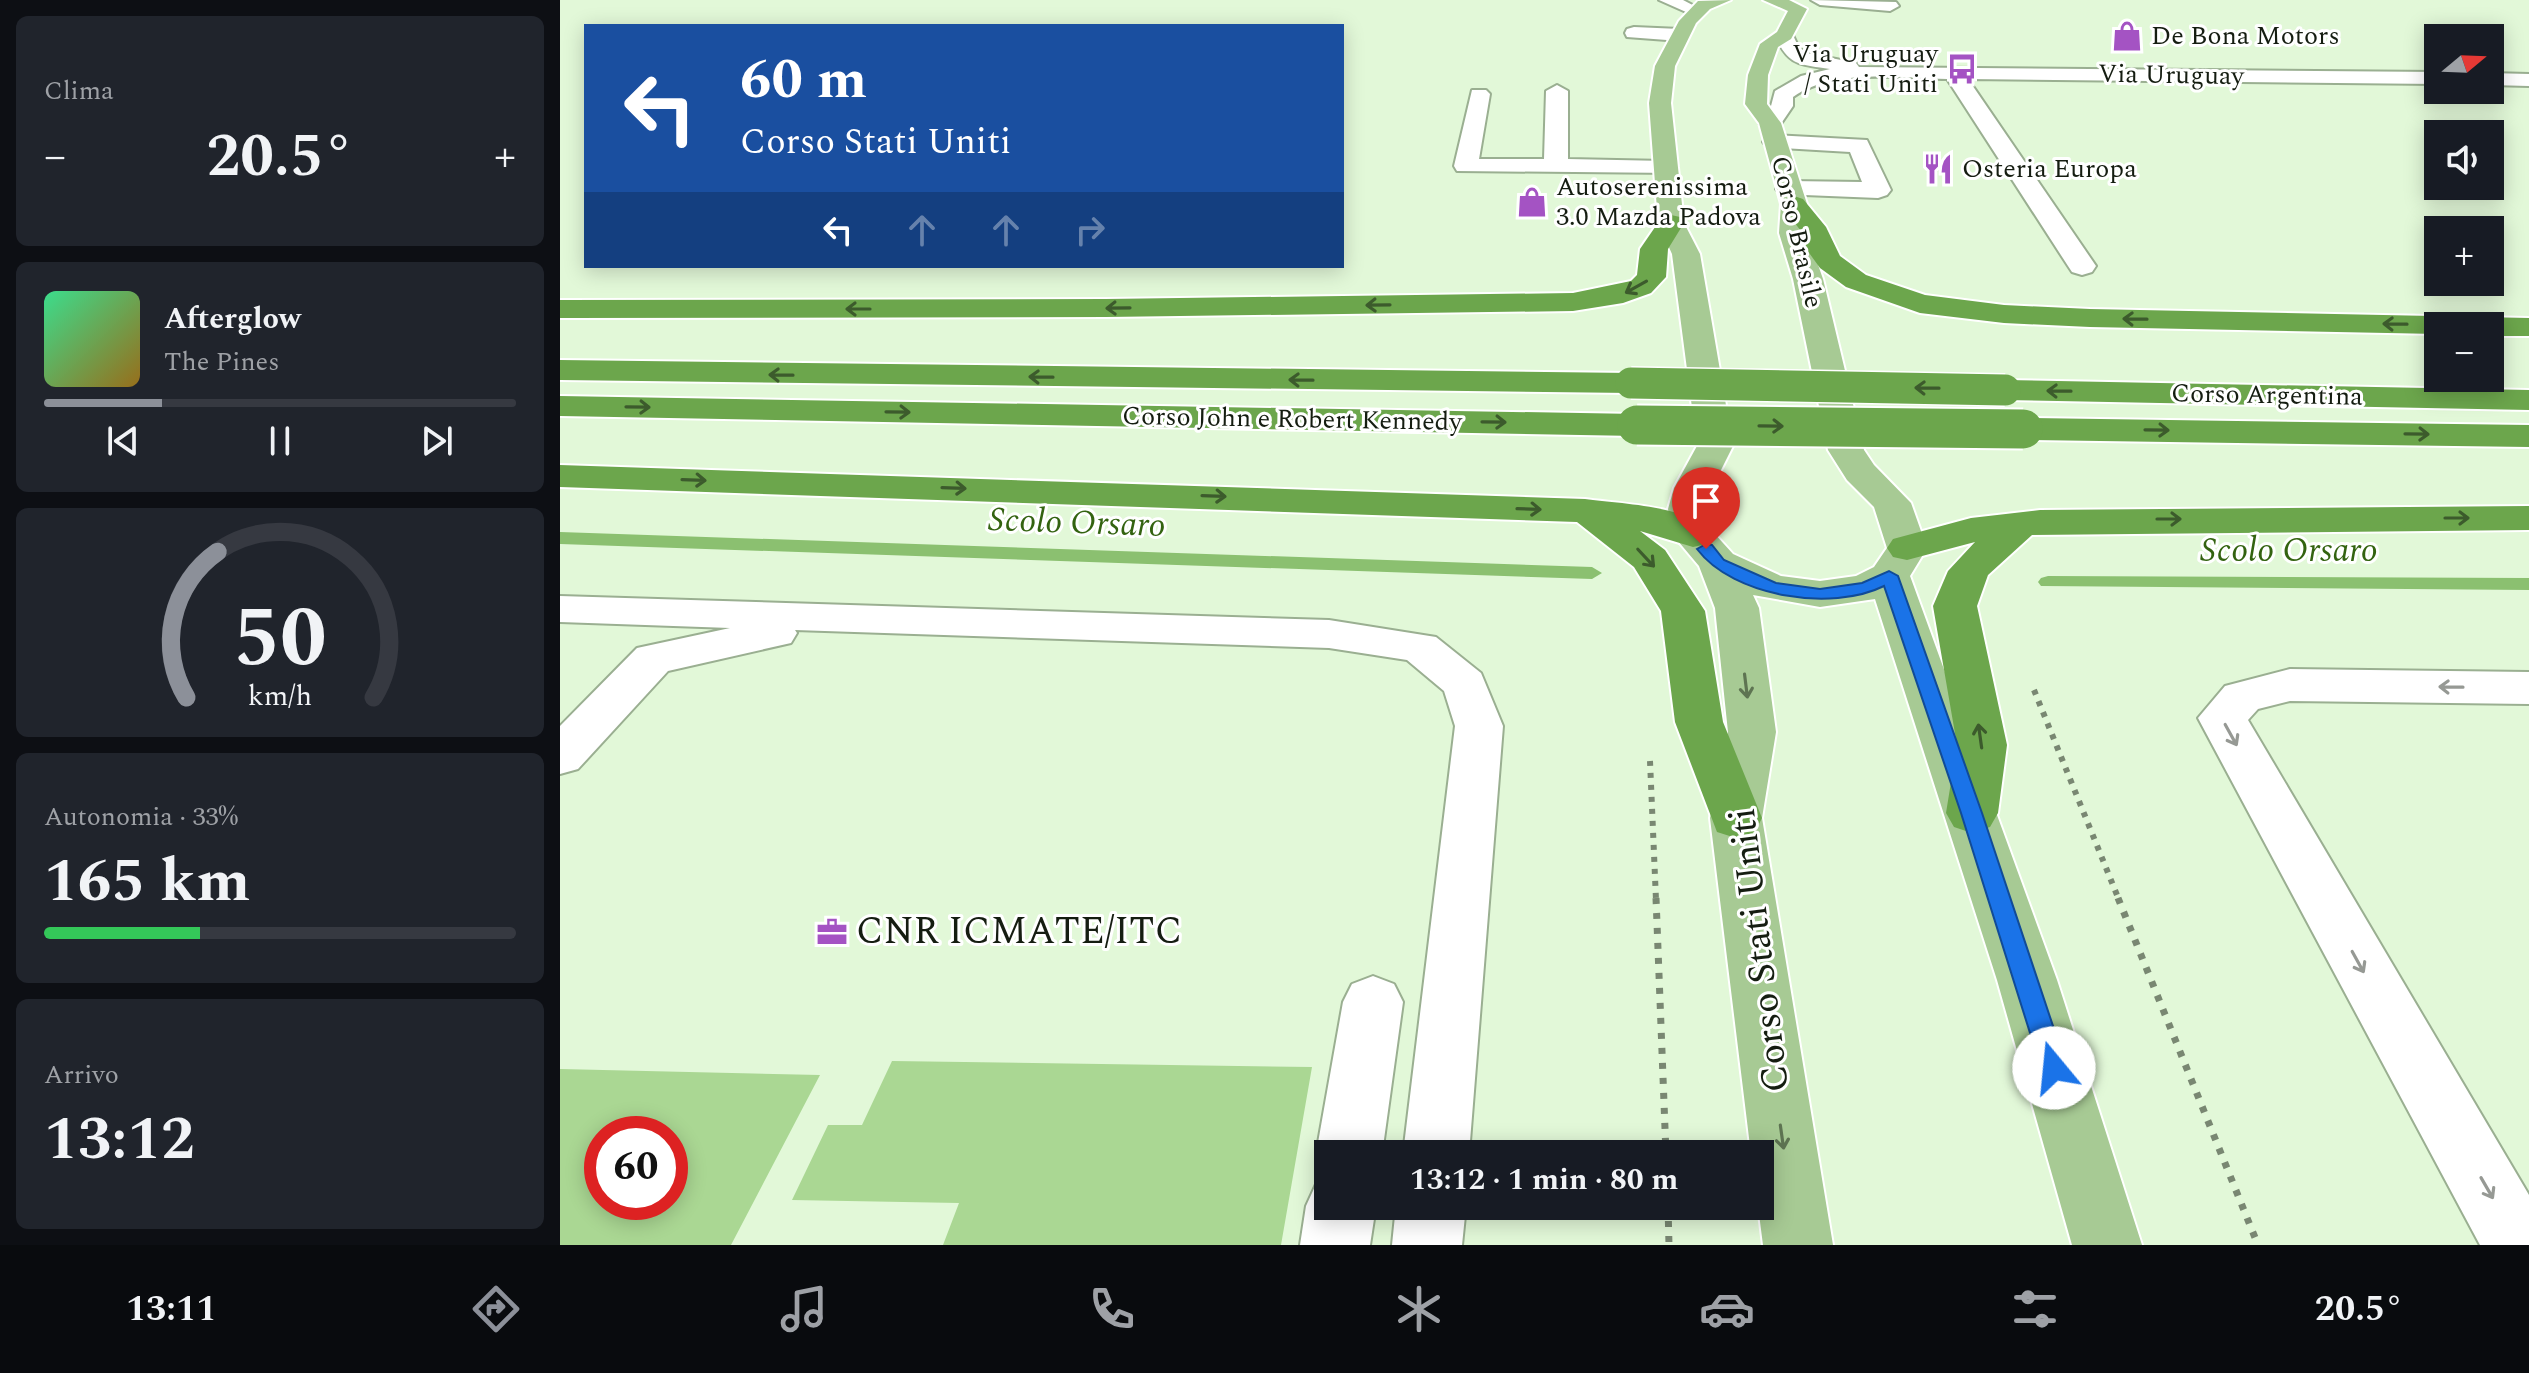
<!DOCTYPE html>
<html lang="it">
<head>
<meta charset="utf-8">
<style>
  :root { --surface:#171b24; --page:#20242c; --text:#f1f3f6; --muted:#9ea1a6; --line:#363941; --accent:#8c9099 }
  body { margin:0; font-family:Spectral,serif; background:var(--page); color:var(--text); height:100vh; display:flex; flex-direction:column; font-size:30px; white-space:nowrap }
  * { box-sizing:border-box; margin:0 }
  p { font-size:26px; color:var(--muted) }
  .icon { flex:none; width:44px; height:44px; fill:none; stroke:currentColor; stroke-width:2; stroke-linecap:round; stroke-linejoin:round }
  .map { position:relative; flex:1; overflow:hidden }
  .details { display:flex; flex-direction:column; gap:16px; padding:16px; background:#0d0f14; width:560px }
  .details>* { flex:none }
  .guide { position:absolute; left:24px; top:24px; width:760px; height:244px; border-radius:0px; box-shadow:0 4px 20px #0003; background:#1a4fa0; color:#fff; overflow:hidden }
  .needle { width:52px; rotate:71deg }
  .tools { position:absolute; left:1864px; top:24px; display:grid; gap:16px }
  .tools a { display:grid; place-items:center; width:80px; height:80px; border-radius:0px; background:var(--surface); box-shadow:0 4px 20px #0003; font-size:40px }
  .speed { position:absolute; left:24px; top:1116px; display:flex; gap:16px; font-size:40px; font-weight:700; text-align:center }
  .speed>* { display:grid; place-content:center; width:104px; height:104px; border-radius:50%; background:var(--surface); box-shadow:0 4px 20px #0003; line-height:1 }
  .speed .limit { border:12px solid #d22; background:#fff; color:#111 }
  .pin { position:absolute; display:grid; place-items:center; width:68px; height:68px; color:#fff; margin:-82px -34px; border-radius:50% 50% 50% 0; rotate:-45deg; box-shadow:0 0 8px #0007 }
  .pin .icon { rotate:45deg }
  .me { position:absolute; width:88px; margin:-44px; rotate:343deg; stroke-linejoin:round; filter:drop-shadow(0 0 6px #0008) }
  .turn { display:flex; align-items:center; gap:28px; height:168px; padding:0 24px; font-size:36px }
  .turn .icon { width:104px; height:104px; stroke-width:2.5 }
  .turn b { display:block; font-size:56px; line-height:68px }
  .lanes { display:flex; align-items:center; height:76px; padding:0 24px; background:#0003; justify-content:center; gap:40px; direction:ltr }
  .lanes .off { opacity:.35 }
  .big { font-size:60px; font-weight:700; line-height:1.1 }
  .details .card { flex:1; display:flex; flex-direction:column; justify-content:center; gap:12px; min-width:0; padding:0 28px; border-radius:12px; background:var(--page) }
  .details .dial { align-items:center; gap:0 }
  .dial svg { height:208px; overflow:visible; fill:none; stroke:var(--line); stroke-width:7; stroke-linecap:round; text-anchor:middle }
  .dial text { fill:var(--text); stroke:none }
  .song { display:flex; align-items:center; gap:24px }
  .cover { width:96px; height:96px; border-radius:12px; background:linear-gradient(135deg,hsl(150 70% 55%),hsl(40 70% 35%)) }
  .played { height:8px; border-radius:4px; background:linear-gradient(90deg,var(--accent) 25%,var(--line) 25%) }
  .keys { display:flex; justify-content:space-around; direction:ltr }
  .heat { display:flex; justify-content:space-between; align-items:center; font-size:44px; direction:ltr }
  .charge { height:12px; border-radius:6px; background:linear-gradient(90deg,#34c759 33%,var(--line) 0) }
  .trip { position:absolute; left:754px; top:1140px; width:460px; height:80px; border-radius:0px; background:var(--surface); box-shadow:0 4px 20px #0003; font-weight:700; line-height:80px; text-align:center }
  .menu { display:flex; height:128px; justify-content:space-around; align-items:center; background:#090b0e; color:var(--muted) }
  .menu .icon { width:56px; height:56px }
  .menu .selected { color:var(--accent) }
  .menu b { font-size:36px; color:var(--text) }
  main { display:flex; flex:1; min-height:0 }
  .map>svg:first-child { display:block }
  .green { fill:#aad793; fill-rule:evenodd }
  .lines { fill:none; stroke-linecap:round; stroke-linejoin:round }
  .stream { fill:#8bc070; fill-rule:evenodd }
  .minor-casing { stroke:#9aaf91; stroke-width:4 }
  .major-casing { stroke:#fff; stroke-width:4 }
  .highway-casing { stroke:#fff; stroke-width:4 }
  .path-far1 { stroke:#798772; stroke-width:6; stroke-dasharray:5 7; stroke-linecap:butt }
  .path { stroke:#798772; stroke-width:7; stroke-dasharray:6 9; stroke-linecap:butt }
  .minor { fill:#fff; fill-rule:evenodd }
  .major { fill:#a7ca94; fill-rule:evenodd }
  .highway { fill:#6ca64c; fill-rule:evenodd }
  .highway-bridge-far1-casing { stroke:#fff; stroke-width:34; stroke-linecap:butt }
  .highway-bridge-casing { stroke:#fff; stroke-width:43; stroke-linecap:butt }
  .highway-bridge-far1 { stroke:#6ca64c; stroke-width:31 }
  .highway-bridge { stroke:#6ca64c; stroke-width:39 }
  .oneway { stroke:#3c5b2c }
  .oneway2 { stroke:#5e7452 }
  .oneway3 { stroke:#969994 }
  .route { fill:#1a73e8; stroke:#114b97; stroke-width:2 }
  .labels { text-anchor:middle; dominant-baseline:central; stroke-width:6; stroke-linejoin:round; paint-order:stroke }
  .far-poi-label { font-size:26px; fill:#151d11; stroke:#fff; text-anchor:start }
  .far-street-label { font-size:26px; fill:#151d11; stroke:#fff }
  .water-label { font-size:34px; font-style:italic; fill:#336310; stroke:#fff }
  .near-poi-label { font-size:38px; fill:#151d11; stroke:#fff; text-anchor:start }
  .near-street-label { font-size:38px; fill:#151d11; stroke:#fff }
</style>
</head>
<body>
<main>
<section class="details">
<div class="card"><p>Clima</p>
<div class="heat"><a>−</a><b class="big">20.5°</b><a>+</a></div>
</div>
<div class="card">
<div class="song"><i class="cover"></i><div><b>Afterglow</b><p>The Pines</p></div></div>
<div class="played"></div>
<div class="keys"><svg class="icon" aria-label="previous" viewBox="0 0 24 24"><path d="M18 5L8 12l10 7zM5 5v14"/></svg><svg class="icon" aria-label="pause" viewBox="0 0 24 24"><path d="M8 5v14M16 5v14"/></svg><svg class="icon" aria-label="next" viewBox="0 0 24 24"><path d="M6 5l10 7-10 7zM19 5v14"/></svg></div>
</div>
<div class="card dial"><svg viewBox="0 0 100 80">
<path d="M14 69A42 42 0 1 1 86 69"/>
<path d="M14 69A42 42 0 0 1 26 13" stroke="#8c9099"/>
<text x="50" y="56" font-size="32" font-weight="700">50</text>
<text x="50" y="72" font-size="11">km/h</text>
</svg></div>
<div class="card"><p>Autonomia · 33%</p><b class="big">165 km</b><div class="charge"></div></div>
<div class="card"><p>Arrivo</p><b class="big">13:12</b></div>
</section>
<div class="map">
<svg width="1969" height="1245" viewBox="0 0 1969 1245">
  <rect width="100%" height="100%" fill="#e2f8d8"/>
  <path class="green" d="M332,1061L752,1067L721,1245H383L399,1203L232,1200L268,1125H302Z
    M0,1069L260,1075L171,1245H0ZM42,1134H110V1202H42Z"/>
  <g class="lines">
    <path class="stream" d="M0,532L1032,567L1042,573L1032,579L0,544Z
      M1488,576L1969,578V590L1481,586L1478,582L1481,578Z"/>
    <g class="minor-casing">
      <path id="minor" d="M1099,0H1123L1144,11L1135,16Z
        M1251,0L1336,2L1339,6L1330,11L1260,5Z
        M1074,27L1120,29L1129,35L1120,41L1067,37L1065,33L1067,29Z
        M1224,29L1231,31L1239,48L1246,53L1296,63L1299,67L1878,72V84L1408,79L1536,266L1532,272L1522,275L1512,272L1508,266L1387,79C1339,78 1274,68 1233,97V106L1218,128H1202L1199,123L1211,106L1215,91L1241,76L1270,69C1239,64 1228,66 1215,35Z
        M1930,73L1969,74V86L1930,85Z
        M997,85L1008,91V159L1106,161L1115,163L1118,168L1115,173L897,171L894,166L912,90H926L930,94L919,159H984L986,91Z
        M1215,135L1307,140L1331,190L1327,195L1318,198L1220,194L1216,189L1220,184L1229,181L1302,182L1290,152L1207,147L1203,142L1207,137Z
        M0,596L769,620L876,637L921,673L943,726L909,1154H843L895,726L884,691L847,660L769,648L235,630L237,633L231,643L108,671L18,769L0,774V726L77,648L170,628L0,622Z
        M1730,669L1969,672V704L1730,701L1698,709L1688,720L1969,1195V1245H1920L1638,718L1665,686Z
        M813,976L834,984L843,1002L822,1154H768V1206H816L810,1245H740L746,1206L757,1182L767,1177L756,1154L783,1002L792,984Z
        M836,1206H906L902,1245H832Z"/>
    </g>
    <g class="major-casing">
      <path id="major" d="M1171,0L1150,9L1136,23L1115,66L1111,103L1124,223L1140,254L1173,446L1152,488L1148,509L1153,532L1173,554L1221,576L1260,581L1296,576L1314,567L1327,548L1314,507L1287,480L1268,450L1233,279L1219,233L1221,204L1199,123L1185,104L1188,75L1200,44L1217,32L1228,11L1203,0H1229L1247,9L1231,39L1218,47L1208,75L1207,104L1221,123L1247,204V233L1263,279L1304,450L1314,465L1351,503L1367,548L1350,576L1497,980L1582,1245H1512L1437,980L1315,599L1260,607L1193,595L1199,608L1216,732L1202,818L1273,1245H1203L1198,1206L1200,1154H1191L1150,818L1168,732L1155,608L1139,566L1113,535L1108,509L1114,488L1137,446L1112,254L1098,223L1089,103L1095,66L1119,21L1138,1Z"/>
    </g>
    <g class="highway-casing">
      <path id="highway" d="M1234,196L1243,199L1266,227L1280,256L1306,275L1365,295L1444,305L1530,309L1969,318V336H1930V326H1878V334L1530,327L1444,323L1360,313L1286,287L1260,268L1247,250L1243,234L1221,204L1225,199Z
        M1111,215L1120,217L1124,223L1108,249L1106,277L1091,293L1063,303L1013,311L546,317L0,318V300L546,299L1013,293L1071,281L1077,275L1080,249L1102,217Z
        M0,360L1071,373L1083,376L1088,383L1083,390L1071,393L0,380Z
        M1445,380L1969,390V410L1445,400L1433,397L1428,390L1433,383Z
        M0,396L1077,414L1090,417L1095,425L1090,433L1077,436L0,416Z
        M1463,418L1969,425V447L1463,440L1450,437L1445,429L1450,421Z
        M0,465L1025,499C1059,504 1133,505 1153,535L1147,544L1133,547L1080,531L1105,550L1145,611L1163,722L1202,818L1195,832L1176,838L1157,832L1115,722L1101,611L1074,567L1017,522L0,487Z
        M1969,506V530L1472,535L1428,575L1417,606L1447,745L1438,813L1430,827L1412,833L1394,827L1386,813L1397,745L1373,606L1388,571L1415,542L1347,560L1333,557L1327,548L1333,539L1411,518L1480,510Z"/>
    </g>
    <path class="path-far1" d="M1474,690L1559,900
      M1090,761L1096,900"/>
    <path class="path" d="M1096,898L1106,1154
      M1558,898L1698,1245
      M1108,1206L1109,1245"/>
    <use href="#minor" class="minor"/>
    <use href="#major" class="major"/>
    <use href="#highway" class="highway"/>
    <g class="highway-bridge-far1-casing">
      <path id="highway-bridge-far1" d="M1071,383L1445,390"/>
    </g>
    <g class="highway-bridge-casing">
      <path id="highway-bridge" d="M1077,425L1463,429"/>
    </g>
    <use href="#highway-bridge-far1" class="highway-bridge-far1"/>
    <use href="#highway-bridge" class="highway-bridge"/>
  </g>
  <defs><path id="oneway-shaft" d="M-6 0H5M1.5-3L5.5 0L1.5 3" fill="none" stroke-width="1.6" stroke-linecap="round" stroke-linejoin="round" transform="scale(2)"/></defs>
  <g class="oneway">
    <use href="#oneway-shaft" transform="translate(1076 287) rotate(151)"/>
    <use href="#oneway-shaft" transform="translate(818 305) rotate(179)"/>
    <use href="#oneway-shaft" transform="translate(558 308) rotate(179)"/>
    <use href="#oneway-shaft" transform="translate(298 309) rotate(180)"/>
    <use href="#oneway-shaft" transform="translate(1575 319) rotate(-179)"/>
    <use href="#oneway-shaft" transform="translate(1835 324) rotate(-179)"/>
    <use href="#oneway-shaft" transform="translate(221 375) rotate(-179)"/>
    <use href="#oneway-shaft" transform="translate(481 377) rotate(-179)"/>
    <use href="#oneway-shaft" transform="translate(741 380) rotate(-179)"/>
    <use href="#oneway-shaft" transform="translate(1367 388) rotate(-179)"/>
    <use href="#oneway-shaft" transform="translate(1499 391) rotate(-179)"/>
    <use href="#oneway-shaft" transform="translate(78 407) rotate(1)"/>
    <use href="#oneway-shaft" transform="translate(338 412) rotate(1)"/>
    <use href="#oneway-shaft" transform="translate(934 422) rotate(1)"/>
    <use href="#oneway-shaft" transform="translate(1211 426) rotate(1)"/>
    <use href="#oneway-shaft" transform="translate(1597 430) rotate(1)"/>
    <use href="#oneway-shaft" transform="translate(1857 434) rotate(1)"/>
    <use href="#oneway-shaft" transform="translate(134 480) rotate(2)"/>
    <use href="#oneway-shaft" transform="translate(394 488) rotate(2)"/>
    <use href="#oneway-shaft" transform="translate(654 496) rotate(2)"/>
    <use href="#oneway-shaft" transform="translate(969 509) rotate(2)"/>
    <use href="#oneway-shaft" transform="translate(1897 518)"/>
    <use href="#oneway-shaft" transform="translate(1609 519)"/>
    <use href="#oneway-shaft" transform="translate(1086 558) rotate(47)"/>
    <use href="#oneway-shaft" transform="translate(1420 736) rotate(-98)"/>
  </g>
  <g class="oneway2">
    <use href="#oneway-shaft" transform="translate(1186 686) rotate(83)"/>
    <use href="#oneway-shaft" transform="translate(1222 1137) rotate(82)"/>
  </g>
  <g class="oneway3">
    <use href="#oneway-shaft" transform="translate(1891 687) rotate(-179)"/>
    <use href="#oneway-shaft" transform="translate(1671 735) rotate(61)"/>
    <use href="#oneway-shaft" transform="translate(1798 962) rotate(61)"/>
    <use href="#oneway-shaft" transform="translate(1927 1188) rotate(60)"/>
  </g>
  <path class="route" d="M1146,544L1152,545L1164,560L1216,583L1260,589L1302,583L1329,571L1338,576L1422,813L1507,1068L1503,1076L1494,1080L1484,1076L1481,1068L1401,813L1324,586C1272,612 1173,597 1137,549Z"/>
  <defs>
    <g id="shop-bare" transform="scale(2.4)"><path d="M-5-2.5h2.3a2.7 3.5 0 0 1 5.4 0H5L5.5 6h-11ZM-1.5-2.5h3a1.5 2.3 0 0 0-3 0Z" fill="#a453c3" stroke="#fff" stroke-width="2.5" paint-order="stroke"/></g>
    <g id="bus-bare" transform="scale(2.4)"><path d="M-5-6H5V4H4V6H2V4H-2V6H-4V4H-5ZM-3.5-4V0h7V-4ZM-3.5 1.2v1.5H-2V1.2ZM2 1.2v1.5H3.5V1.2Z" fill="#a453c3" stroke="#fff" stroke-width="2.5" paint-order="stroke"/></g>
    <g id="restaurant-bare" transform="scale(2.4)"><path d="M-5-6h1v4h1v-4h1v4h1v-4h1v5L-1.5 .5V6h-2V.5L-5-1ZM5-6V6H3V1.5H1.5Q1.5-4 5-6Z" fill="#a453c3" stroke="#fff" stroke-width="2.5" paint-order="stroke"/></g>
    <g id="office-bare" transform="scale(2.4)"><path d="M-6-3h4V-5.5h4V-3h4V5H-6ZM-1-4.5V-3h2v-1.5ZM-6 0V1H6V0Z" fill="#a453c3" stroke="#fff" stroke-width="2.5" paint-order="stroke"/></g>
  </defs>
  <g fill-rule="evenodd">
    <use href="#shop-bare" x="1567" y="36"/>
    <use href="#bus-bare" x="1402" y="69"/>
    <use href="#restaurant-bare" x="1378" y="169"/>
    <use href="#shop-bare" x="972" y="202"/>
    <use href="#office-bare" x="272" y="932"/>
  </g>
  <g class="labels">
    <g class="far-poi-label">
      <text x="1591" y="36">De Bona Motors</text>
      <text x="1378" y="54" text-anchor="end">Via Uruguay<tspan x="1378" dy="30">/ Stati Uniti</tspan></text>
      <text x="1402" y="169">Osteria Europa</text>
      <text x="996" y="187">Autoserenissima<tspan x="996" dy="30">3.0 Mazda Padova</tspan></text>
    </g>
    <g class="far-street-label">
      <text transform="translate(1611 75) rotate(1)">Via Uruguay</text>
      <text transform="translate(1237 232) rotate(77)">Corso Brasile</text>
      <text transform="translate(1707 395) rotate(1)">Corso Argentina</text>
      <text transform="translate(732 419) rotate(1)">Corso John e Robert Kennedy</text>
    </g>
    <g class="water-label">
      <text transform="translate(517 523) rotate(2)">Scolo Orsaro</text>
      <text x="1729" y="551">Scolo Orsaro</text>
    </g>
    <g class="near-poi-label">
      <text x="296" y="932">CNR ICMATE/ITC</text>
    </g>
    <g class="near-street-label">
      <text transform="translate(1200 950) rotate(-97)">Corso Stati Uniti</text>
    </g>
  </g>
</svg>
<div class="tools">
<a><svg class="needle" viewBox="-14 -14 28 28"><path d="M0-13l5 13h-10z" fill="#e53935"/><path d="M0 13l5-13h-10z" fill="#9ea1a6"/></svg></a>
<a><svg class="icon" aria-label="sound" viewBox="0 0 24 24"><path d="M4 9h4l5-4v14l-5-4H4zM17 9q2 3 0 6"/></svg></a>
<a>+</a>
<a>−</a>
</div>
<div class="speed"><div class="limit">60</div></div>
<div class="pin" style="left:1146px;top:549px;background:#d93025"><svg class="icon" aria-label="arrive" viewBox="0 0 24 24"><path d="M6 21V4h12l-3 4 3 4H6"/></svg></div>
<svg class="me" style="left:1494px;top:1068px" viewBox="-20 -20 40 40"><circle r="19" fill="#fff"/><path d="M0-13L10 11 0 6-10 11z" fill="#1a73e8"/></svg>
<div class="trip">13:12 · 1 min · 80 m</div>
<div class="guide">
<div class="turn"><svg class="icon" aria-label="left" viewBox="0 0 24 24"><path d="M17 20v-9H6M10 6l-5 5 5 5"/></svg><div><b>60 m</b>Corso Stati Uniti</div></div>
<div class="lanes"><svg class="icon" aria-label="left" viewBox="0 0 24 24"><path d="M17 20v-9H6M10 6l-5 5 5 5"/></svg><svg class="icon off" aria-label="ahead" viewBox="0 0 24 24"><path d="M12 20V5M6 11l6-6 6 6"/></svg><svg class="icon off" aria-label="ahead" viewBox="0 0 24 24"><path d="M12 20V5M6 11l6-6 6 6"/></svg><svg class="icon off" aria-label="right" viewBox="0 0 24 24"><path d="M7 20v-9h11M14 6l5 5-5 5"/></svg></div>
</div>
</div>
</main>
<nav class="menu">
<b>13:11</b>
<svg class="icon selected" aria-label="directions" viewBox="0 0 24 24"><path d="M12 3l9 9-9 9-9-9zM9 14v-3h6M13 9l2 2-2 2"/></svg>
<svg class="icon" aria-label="music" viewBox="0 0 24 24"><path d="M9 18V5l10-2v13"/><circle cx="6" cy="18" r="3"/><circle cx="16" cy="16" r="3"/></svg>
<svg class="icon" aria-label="phone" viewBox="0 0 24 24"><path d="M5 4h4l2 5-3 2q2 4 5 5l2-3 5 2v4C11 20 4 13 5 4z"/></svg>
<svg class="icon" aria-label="climate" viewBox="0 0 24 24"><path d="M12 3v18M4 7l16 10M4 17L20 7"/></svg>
<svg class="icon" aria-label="car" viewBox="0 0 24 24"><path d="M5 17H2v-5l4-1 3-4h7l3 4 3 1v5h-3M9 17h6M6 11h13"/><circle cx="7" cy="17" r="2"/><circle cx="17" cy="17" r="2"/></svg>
<svg class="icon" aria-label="filters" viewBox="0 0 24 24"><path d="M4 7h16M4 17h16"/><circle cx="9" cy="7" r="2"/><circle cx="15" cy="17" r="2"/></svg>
<b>20.5°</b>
</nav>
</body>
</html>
